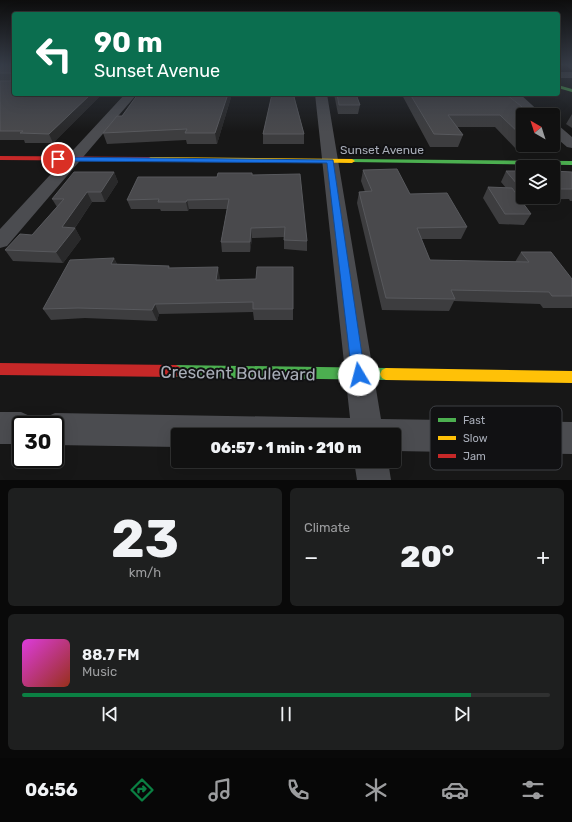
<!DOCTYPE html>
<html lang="en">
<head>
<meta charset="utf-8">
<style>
  :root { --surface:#111; --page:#1e1f1f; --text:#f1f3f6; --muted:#9c9d9f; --line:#303131; --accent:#0b8043 }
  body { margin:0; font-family:Rubik,sans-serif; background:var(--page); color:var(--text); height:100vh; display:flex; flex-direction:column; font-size:15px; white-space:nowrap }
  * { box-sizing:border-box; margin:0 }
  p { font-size:13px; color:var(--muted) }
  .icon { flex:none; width:22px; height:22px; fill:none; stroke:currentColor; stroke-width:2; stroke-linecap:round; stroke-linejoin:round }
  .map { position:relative; height:480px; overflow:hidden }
  .details { display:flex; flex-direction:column; gap:8px; padding:8px; background:#090909; flex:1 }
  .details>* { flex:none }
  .hud { position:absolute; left:12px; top:12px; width:548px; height:84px; border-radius:4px; box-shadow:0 4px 16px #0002,0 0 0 1px var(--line); background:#0b6e4f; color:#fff; overflow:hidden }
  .needle { width:26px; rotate:321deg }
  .buttons { position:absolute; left:516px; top:108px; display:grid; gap:8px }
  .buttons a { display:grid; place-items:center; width:44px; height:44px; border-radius:4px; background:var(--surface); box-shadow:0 4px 16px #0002,0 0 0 1px var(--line); font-size:20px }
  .speed { position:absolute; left:12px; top:416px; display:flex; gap:8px; font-size:20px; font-weight:700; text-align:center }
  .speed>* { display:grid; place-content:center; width:52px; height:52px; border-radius:50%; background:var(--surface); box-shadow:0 4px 16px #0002,0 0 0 1px var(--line); line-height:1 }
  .speed .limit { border:2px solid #111; border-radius:6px; background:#fff; color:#111 }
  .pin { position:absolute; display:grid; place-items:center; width:34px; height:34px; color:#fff; margin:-17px; border:2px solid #fff; border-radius:50%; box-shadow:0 1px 4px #0007 }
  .me { position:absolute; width:44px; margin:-22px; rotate:352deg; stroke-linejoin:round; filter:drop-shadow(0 0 3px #0008) }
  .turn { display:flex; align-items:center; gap:14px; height:84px; padding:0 16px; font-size:18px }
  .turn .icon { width:52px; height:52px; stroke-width:2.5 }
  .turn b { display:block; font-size:28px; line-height:34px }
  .big { font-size:30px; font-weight:800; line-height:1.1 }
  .details .card { flex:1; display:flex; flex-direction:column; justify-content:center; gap:6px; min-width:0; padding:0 14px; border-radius:6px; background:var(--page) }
  .details .dial { align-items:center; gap:0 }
  .dial b { font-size:52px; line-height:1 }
  .song { display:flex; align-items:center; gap:12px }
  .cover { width:48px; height:48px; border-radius:6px; background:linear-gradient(135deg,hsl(300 70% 55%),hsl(10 70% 35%)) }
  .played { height:4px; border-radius:2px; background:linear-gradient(90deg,var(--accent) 85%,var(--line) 85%) }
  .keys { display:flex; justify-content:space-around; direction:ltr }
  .heat { display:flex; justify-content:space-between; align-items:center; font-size:22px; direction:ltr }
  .details .tiles { flex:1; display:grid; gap:8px; grid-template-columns:1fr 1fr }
  .card:last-child { grid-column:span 2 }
  .trip { position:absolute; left:171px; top:428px; width:230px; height:40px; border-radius:4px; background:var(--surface); box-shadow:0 4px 16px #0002,0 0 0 1px var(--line); font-weight:800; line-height:40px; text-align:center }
  .menu { display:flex; height:64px; justify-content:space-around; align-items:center; background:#070707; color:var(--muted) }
  .menu .icon { width:28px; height:28px }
  .menu .active { color:var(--accent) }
  .menu b { font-size:18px; color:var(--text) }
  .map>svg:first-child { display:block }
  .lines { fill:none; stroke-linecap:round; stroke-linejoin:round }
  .street { fill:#4b4c50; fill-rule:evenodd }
  .fast { fill:#4caf50; fill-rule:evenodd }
  .slow { fill:#ffc107; fill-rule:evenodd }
  .jam { fill:#c62828; fill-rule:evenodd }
  .wall { fill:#3d3d3f }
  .shaded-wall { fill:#29292a }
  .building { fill:#49494c; stroke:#58595d }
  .route { fill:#1a73e8; stroke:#114b97 }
  .labels { text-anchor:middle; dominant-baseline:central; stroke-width:4; stroke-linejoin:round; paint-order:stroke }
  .far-street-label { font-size:12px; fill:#a8adb8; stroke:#111113 }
  .near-street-label { font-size:17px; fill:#a8adb8; stroke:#111113 }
  .key { fill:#111113; stroke:#3e4045; stroke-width:1 }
  .key-label { font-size:11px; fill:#a8adb8 }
</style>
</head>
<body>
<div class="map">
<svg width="572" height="480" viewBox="0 0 572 480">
  <rect width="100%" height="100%" fill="#171717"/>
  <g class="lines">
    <path class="street" d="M558,72H572V78H558Z
      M125,94H137L7,246L0,248V229Z
      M315,94H327L381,419L572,422V454L394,451V435H178V447L55,445V425H41L44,418L55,413L350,418Z
      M507,94H520L543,115H530Z
      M553,124L558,125L572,137V148L567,147L553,135Z
      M0,412H21L32,417L35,425H21V444H0Z
      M354,461H388L391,480H357Z"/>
    <path class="fast" d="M558,85L572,89V92L558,88Z
      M352,159L572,161V165L350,162L349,161Z
      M176,365L386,368L390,370L392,374L390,378L386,380L176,377L172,375L170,371L172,367Z"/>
    <path class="slow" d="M149,157L352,159L355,161L352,163L147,160L146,159Z
      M386,368L572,371V383L386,380L382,378L380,374L382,370Z"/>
    <path class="jam" d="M0,156L149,157L152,159L149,161L0,160Z
      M0,363L176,365L180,367L182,371L180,375L176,377L0,375Z"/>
  </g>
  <path class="wall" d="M0,65H14V94H102L53,143H25L24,140H0Z
    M565,65H572V70Z
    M138,94H232L217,144H187L186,140L107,144L103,133L122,116Z
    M272,94H295V99L304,134V144H263V134Z
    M334,94H356L360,105L358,114H338Z
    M402,94H506L523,115V145H553V132L558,136L551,149H516L495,127H457L463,135L458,147H430L402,95Z
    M572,114V128L566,124Z
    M363,170L410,194L467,227L461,239H421L430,260L515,262L521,252L572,279V308H543L540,304L454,301L449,311L382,310L357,203L359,192H365L361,181Z
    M506,171H523V197H553V171L572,172V201H570L569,199L521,200L531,214L524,225L499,224L483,198L488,187L506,188L501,182Z
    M114,172L118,182L105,202H92L75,228L81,239L63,263L13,261L5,250L32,235L57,207L52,199Z
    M252,174L307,241V251L284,249V237L252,238L250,252H222L221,242L227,209H189L188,211H161L160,209H131L127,200L217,177Z
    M114,258L117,264L169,266L170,268L220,278V280L293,309V320H254L253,312L159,314L157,321L85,318L51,320L43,309Z"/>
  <path class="shaded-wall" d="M91,94H102L53,143L49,134Z
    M228,94H232L217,144L215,133Z
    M114,172L118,182L105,202L101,192Z
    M87,192L92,202L74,229L75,228L81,239L63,263L56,252L62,227Z
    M187,200L189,209L188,211L186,202Z
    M251,228L252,238L250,252V242Z
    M114,258L119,269L111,264Z
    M218,267L220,278L218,291L216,280Z
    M155,304L159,314L157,321L152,310Z"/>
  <path class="building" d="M0,65H14V94H91L49,134L20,133L23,131H0V81H11V73H0Z
    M138,94H228L215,133H185L187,129L103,133L117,116H122Z
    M272,94H295L294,97L304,134H263Z
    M337,94H356L360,105H339Z
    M410,94H506L532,115H523V137L500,115H448L463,135L434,134Z
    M553,132L558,136H553Z
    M397,169L410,194L447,193L467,227L417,228L430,260L529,262L521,252H551L572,279V296H552L549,292L451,290L455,299L386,298L359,192L372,191L363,170Z
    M506,171H523V190H522Z
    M553,171L572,172V189H553Z
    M74,172H114L101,192H87L62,227L75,228L56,252L5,250L20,234L32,235L64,199H52Z
    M218,173H252V175L300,174L307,241L284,240L285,227L251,228L250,242H221L229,199L187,200L186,202H158L159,199L127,200L138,177H217Z
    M488,187L512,188L531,214H505Z
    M114,258L111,264L169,266L168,268L218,267L216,280L256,279L257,267H293V309H253V302L155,304L152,310L78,308L43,309L70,260Z"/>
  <linearGradient id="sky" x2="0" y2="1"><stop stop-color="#0d0d0d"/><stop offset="0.49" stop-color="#363c47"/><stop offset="1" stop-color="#363c47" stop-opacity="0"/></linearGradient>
  <rect width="572" height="132" fill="url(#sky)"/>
  <path class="route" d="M56,157L333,160L365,375L363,379L359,381L354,379L352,375L327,163L58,161L55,159Z"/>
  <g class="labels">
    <g class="far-street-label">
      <text x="382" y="150">Sunset Avenue</text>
    </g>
    <g class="near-street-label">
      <text transform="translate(238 373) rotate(1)">Crescent Boulevard</text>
    </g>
  </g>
  <rect x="430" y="406" width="132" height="64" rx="6" class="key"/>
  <rect x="438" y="418" width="18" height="4" fill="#4caf50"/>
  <rect x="438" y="436" width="18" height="4" fill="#ffc107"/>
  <rect x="438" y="454" width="18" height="4" fill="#c62828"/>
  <g class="key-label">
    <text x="463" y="424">Fast</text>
    <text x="463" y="442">Slow</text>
    <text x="463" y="460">Jam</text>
  </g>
</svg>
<div class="buttons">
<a><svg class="needle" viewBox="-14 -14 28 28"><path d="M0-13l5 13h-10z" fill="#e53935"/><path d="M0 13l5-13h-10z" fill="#9c9d9f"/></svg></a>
<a><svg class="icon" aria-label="layers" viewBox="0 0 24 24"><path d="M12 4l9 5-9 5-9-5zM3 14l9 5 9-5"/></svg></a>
</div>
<div class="speed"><div class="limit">30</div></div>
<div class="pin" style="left:58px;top:159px;background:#d93025"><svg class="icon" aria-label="arrive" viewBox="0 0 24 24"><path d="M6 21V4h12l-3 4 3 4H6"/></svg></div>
<svg class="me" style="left:359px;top:375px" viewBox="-20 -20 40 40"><circle r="19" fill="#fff"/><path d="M0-13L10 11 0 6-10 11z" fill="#1a73e8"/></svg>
<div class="trip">06:57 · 1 min · 210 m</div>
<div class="hud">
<div class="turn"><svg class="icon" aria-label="left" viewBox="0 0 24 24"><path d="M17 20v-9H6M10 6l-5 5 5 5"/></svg><div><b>90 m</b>Sunset Avenue</div></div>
</div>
</div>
<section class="details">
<div class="tiles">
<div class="card dial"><b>23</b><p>km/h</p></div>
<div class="card"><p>Climate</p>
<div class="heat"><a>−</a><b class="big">20°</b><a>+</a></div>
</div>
<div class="card">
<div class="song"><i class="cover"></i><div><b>88.7 FM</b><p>Music</p></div></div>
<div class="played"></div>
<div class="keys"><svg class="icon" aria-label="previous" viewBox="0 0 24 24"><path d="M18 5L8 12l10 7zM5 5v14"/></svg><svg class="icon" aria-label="pause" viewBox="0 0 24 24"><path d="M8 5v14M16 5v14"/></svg><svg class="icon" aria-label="next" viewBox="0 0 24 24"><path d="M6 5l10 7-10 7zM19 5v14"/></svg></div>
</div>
</div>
</section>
<nav class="menu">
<b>06:56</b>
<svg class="icon active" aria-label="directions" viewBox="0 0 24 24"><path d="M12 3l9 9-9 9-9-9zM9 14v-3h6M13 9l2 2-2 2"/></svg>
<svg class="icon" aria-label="music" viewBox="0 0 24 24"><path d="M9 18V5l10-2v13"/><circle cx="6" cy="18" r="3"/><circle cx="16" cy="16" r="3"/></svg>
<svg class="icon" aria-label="phone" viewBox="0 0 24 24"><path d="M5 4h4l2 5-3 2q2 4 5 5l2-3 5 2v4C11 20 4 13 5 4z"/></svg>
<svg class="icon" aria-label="climate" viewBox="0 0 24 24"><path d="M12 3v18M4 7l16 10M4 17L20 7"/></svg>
<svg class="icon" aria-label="car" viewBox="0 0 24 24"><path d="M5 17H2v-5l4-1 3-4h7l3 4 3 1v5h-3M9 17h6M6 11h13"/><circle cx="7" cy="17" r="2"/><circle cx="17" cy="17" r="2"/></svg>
<svg class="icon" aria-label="filters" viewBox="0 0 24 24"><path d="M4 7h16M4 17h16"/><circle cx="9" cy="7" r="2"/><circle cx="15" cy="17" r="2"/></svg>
</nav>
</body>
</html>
